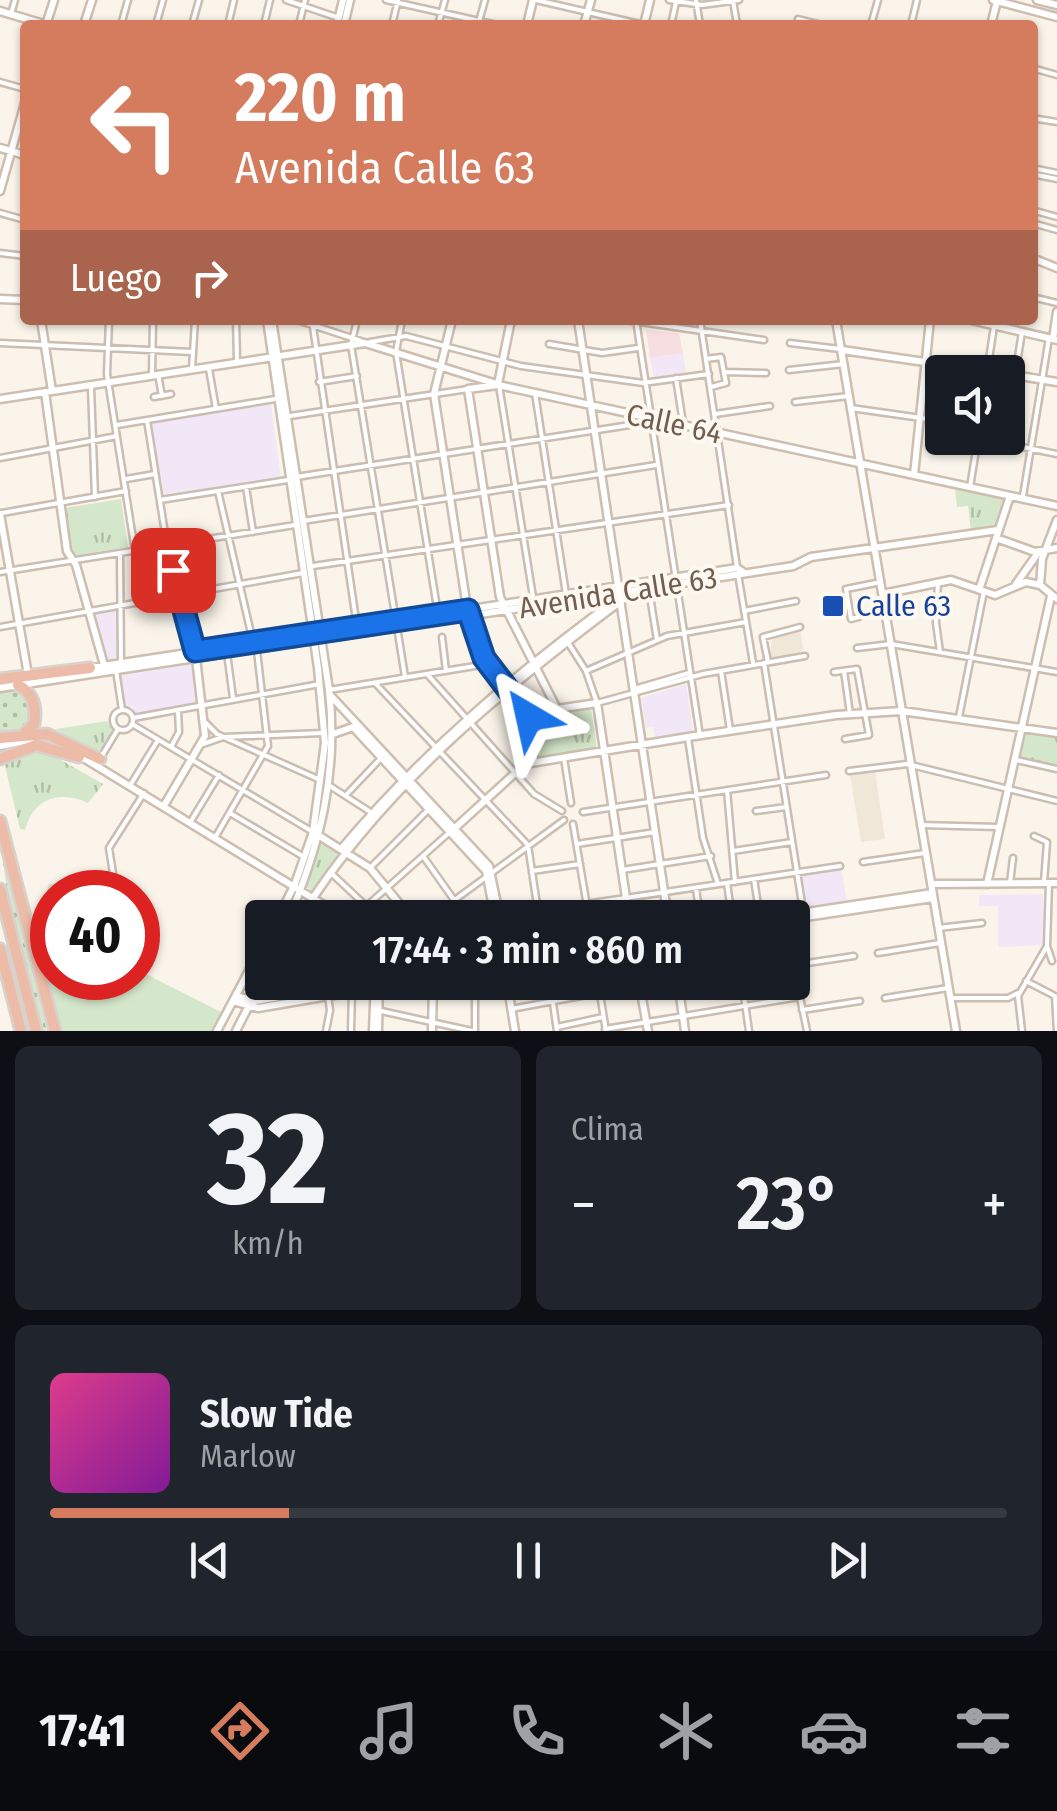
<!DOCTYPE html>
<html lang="es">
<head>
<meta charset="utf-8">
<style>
  :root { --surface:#171b24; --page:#20242c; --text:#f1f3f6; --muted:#9ea1a6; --line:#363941; --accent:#d57c5f }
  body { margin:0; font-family:"Fira Sans Condensed",sans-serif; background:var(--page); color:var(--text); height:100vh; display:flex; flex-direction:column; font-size:38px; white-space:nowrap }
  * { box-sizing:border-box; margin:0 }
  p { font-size:32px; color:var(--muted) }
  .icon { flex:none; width:55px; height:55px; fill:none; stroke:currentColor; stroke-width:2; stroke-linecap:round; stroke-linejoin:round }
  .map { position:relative; height:1031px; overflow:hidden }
  .side { display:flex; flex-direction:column; gap:15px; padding:15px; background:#0d0f14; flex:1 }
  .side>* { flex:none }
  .hud { position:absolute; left:20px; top:20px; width:1018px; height:305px; border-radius:10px; box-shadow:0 2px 8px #0004; background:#d57c5f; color:#fff; overflow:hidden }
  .tools { position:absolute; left:925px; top:355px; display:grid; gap:20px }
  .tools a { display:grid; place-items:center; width:100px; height:100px; border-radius:10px; background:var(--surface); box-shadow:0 2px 8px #0004; font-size:50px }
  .speed { position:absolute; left:30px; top:870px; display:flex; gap:20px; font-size:50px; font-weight:700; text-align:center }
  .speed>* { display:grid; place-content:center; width:130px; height:130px; border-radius:50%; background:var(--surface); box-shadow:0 2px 8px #0004; line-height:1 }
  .speed .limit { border:15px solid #d22; background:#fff; color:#111 }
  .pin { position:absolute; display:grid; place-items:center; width:85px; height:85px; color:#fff; margin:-42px; border-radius:20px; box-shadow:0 5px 15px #0006 }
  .me { position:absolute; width:110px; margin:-55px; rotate:324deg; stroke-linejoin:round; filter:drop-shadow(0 0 8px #0008) }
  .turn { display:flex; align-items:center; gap:35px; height:210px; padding:0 50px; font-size:45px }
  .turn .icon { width:130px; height:130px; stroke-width:2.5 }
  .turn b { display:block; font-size:70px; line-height:85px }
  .then { display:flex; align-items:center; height:95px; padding:0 50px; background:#0003; gap:20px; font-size:38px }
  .big { font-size:75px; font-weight:600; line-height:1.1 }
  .side .tile { flex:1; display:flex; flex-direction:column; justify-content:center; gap:15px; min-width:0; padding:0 35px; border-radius:15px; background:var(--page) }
  .side .dial { align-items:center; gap:0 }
  .dial b { font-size:130px; line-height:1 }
  .song { display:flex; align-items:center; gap:30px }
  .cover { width:120px; height:120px; border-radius:15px; background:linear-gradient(135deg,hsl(330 70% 55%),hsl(290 70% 35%)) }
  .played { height:10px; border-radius:5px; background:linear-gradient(90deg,var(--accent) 25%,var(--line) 25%) }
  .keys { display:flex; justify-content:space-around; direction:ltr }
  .heat { display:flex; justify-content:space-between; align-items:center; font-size:55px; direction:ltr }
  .side .tiles { flex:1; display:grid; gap:15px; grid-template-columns:1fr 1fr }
  .tile:last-child { grid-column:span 2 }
  .trip { position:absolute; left:245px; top:900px; width:565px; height:100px; border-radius:10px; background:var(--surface); box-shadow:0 2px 8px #0004; font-weight:600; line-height:100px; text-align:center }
  .tabs { display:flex; height:160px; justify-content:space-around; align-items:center; background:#090b0e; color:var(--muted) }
  .tabs .icon { width:70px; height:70px }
  .tabs .on { color:var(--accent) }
  .tabs b { font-size:45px; color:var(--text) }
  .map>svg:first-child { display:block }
  .residential { fill:#f1e7d9 }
  .education { fill:#f1e7f7 }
  .medical { fill:#f7dfe1 }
  .grass { fill:url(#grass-dots) }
  .park { fill:url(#park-tufts) }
  .pitch { fill:#d5e7ca }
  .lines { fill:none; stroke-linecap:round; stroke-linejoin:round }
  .street-casing { stroke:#cbbdb1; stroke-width:9 }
  .secondary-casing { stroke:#cdbeaf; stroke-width:11 }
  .highway-casing { stroke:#d8d2ce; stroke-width:15 }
  .street { stroke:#fff; stroke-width:4 }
  .secondary { stroke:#fff; stroke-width:6 }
  .highway { stroke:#edbca9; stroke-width:10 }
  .route-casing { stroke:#114b97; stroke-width:25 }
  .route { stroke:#1a73e8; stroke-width:18 }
  .transit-dot { fill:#1a4fb4; stroke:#fdf8f0; stroke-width:4 }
  .labels { text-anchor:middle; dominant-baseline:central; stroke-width:8; stroke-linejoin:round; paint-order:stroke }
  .street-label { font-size:30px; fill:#725d50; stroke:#fdf8f0 }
  .transit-label { font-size:30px; fill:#164399; stroke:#fdf8f0; text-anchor:start }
</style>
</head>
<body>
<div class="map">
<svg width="1057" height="1031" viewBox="0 0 1057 1031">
  <defs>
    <pattern id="grass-dots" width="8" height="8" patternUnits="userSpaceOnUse" patternTransform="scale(2.5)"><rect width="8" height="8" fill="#d5e7ca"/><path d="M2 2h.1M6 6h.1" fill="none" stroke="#b1bea6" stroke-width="1.8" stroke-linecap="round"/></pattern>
    <pattern id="park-tufts" width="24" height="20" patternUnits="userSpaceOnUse" patternTransform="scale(2.5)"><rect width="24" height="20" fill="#d5e7ca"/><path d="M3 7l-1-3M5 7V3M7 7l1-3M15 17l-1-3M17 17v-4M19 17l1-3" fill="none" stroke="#b1bea6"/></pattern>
  </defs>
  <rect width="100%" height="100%" fill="#faf4ea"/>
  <path class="residential" d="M800,627L803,650L782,664L768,662L774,632Z
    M875,771L885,839L861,842L850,775Z
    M269,983H343L277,995Z"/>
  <path class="education" d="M683,353L686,374L654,379L650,358Z
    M271,404L281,478L164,494L151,423Z
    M118,608L119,657L105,660L92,613Z
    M193,662L200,704L134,714L133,706L124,707L119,673Z
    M686,684L693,731L655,737L653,727L646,728L641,698Z
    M841,868L847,902L805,909L799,875Z
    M1043,894L1044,945L998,947V906H979V895Z"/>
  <path class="medical" d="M646,330L679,333L683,353L650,358Z"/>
  <path class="grass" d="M0,691H19L29,699L32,719L24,729L0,734Z
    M2,856L47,1031H41L9,903Z
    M97,872L106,880L45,896L49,884L74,883Z"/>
  <path class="park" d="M955,489L1004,499L995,528L971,532L968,506L957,507Z
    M121,499L128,547L73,556L65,508Z
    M591,708L597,749L537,758L531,717Z
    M107,721L113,731L97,756L56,729Z
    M1021,730L1057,737V770L1015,760Z
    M37,753L52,755L103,784L88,803C60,790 33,798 25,830L20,829L4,762Z
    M320,841L342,854L313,892L304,885Z"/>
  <path class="pitch" d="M82,506L86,532L71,534L67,508Z
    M138,970L223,1013L213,1031H59L49,981L138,978Z"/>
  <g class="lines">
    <g class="street-casing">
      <path id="street" d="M286,0L339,18
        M386,0L497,25
        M536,0L644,25
        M669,0L702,5L739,0
        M696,0L700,25
        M733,0L737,25
        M11,14L15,0
        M798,19L822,25
        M121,25L128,0
        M156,25L163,0
        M192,25L199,0
        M228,25L234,0
        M264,25L270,0
        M299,25L305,0
        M392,25L398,0
        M438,25L445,0
        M478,25L485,0
        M671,25L676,2
        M871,25L878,0
        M911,25L917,0
        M1032,68L1057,75
        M0,82L25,89
        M1032,118L1057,122
        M1032,168L1057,173
        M1032,174L1057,179
        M1032,210L1057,217
        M0,213L25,220
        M1032,223L1057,230
        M0,253L25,256
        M1032,297L1057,303
        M109,320L107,374L135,551
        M236,320L237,360
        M297,320L361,341
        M312,320L357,627
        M357,320L351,345L396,621
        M402,320L396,352L438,614
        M626,320L764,340
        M636,320L700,736
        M700,320L737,567
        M370,342L406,336L521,366L643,383L709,374
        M0,343L192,352
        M790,343L840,349
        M549,344L602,353L638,348
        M706,359L721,357L726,383L711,387
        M192,369L195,320
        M209,369L216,409
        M789,370L844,364
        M724,372L766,373
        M987,372L995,320
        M158,374L162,396
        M152,375L153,320
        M1015,376L1022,332
        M676,378L683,423
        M319,382L357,376
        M499,385L533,597
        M91,387L95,497
        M535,393L566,594
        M154,397L171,394
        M795,402L849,396
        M851,408L942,421
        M715,414L770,406
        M290,416L468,389
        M147,420L167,546L195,651
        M117,425L275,399
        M979,438L1057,454
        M0,458L117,436
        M296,477L649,422
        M126,479L155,474
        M246,487L253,532
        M970,487L978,438
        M218,491L253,642
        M1023,496L1049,338
        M160,500L288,480
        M2,513L126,491
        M303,521L656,465
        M120,553L121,663
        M313,566L729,505
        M0,572L295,525
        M738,574L753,663
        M938,582L936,623L940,652
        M649,590L657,640
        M744,611L796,601
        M859,617L851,619L846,589L881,582
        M0,627L303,573
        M397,627L405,677
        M442,637L446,671
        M567,641L586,671L597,703L703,674L805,656
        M857,648L891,644L1057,672
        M227,653L233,698
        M768,662L763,637L800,627
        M764,663L803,910
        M116,670L122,710
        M586,671L667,636L746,622
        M721,671L730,730
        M844,671L850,714
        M834,672L857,669L869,735L845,739
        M427,674L534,794L562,811
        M375,683L528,845
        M634,689L689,673
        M329,690L487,664
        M113 720a10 10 0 1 1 20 0a10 10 0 1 1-20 0Z
        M529,714L557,709
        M959,717L984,591
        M133,718L320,684
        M206,723L217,734L318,779
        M132,724L313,832
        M688,738L703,838L718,884
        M203,744L223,737L322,733
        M171,747L179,732L178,710
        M564,758L571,803
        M100,759L118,729
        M1016,760L1057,769
        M849,771L907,764L1057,801
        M131,784L158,740
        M330,786L372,813
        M727,790L735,882
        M347,794L382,757
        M756,811L786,807
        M583,812L826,775
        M230,813L304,857
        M191,821L219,775
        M573,824L589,918
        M920,825L998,827
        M216,836L268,746L257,651
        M1034,836L1047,842L1044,882
        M577,844L655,832
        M528,845L539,918
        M733,851L792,842
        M423,856L454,900L458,918
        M863,862L925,853
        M370,868L430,808
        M622,870L711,856
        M532,871L580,864
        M330,872L379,918
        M754,879L760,918
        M727,883L732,918
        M1010,883L1013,858
        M1049,883L1047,946L1052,961
        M696,888L700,918
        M116,892L109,848L144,793
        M498,917L840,866
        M353,918L451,831
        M430,918L564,820
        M938,928L982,923
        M878,953L940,943
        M792,959L807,1031
        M794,965L854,956
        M1026,981L1053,995
        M326,982L330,1010L326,1031
        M550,982L557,1031
        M598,982L606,1031
        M742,982L749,1031
        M771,982L774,1001
        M1055,996L1057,1031
        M885,998L948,988
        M950,998H1008L1018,993
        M511,1009L657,982
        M802,1010L860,1001
        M381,1011L472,1031
        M557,1027L603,1017
        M605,1029L799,997
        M351,1031L352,992
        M475,1031V982
        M1022,1031L1018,996L1047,946"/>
    </g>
    <g class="secondary-casing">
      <path id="secondary" d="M993,0L1057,17
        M1037,0L1057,5
        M0,11L47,25
        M46,25L54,0
        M84,25L92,0
        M337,25L343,0
        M344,25L350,0
        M527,25L533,0
        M584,25L591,0
        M644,25L650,0
        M991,25L997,1
        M0,148L25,155
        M0,191L25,103
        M1032,258L1057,268
        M0,299L25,300
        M41,320L52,391
        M267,320L318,668L325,743L313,832L295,884L278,918
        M272,320L329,690C338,772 321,842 289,918
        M452,320L434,394L466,601L480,652L529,714L534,762
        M578,320L668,918
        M836,320L956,1031
        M971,320L1057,340
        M1053,339L1057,312
        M842,350L994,372
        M1008,374L1057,382
        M498,384L511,320
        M498,385L468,389L500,597L557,709L597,703L629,918
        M45,392L67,551L76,565L104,665
        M0,399L365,343L503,386L1057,506
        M914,475L930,320
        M0,514L28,675
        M1057,520L1042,559L1040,585L1057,599
        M996,538L1035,552L1057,548
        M1016,584L1038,553
        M980,587L1010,496
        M883,594L951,580L995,595L1026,582L1040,585
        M90,668L737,568L743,572
        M0,688L793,566L811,557L998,530
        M330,695L489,866L500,918
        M333,734L353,727L486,871L495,918
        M0,746L33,739
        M77,754L345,918
        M165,804L205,736L196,658
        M455,828L525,764L688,737L836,715L902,711L1057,733
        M318,835L370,868L411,918
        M342,848C424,751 517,672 620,597
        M931,884L1057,883
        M987,884L1051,596
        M324,906L339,918
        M300,918C383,785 509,684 633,592
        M768,918L932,893
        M792,919L933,898
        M507,982L515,1031
        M639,982L648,1031
        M678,982L685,1031
        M236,996L255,1001L369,982
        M233,1001L258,1008L410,982
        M217,1031L262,946
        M236,1031L262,980
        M373,1031L375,982
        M378,1031L379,982
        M432,1031L433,982"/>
    </g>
    <g class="highway-casing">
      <path id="highway" d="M0,679L90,668
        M18,685C33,693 37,707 34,724L25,733
        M0,738L47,734L100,759
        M0,759L36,745L79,757
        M0,821L55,1031
        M0,889L36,1031
        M0,949L21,1031"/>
    </g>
    <use href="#street" class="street"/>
    <use href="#secondary" class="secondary"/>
    <use href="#highway" class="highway"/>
  </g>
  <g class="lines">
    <g class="route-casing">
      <path id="route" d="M173,570L195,651L468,610L484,658L529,717"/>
    </g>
    <use href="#route" class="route"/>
  </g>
  <rect class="transit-dot" x="821" y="594" width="24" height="24" rx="5"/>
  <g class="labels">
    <g class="street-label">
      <text transform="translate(674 424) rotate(12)">Calle 64</text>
      <text transform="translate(618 593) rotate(-9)">Avenida Calle 63</text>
    </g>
    <g class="transit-label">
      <text x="856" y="606">Calle 63</text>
    </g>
  </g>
</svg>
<div class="tools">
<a><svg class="icon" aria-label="sound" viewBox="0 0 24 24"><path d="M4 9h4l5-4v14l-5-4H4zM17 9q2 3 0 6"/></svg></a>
</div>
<div class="speed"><div class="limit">40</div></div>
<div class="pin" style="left:173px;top:570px;background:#d93025"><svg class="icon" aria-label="arrive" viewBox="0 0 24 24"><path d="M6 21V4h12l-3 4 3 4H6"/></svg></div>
<svg class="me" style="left:529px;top:717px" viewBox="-20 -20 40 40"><path d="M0-17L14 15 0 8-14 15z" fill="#1a73e8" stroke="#fff" stroke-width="4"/></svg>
<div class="trip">17:44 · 3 min · 860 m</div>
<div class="hud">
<div class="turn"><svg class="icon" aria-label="left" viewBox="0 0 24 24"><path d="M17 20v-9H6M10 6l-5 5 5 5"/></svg><div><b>220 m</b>Avenida Calle 63</div></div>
<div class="then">Luego<svg class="icon" aria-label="right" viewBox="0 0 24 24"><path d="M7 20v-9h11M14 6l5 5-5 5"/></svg></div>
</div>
</div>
<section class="side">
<div class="tiles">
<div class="tile dial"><b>32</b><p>km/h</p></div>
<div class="tile"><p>Clima</p>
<div class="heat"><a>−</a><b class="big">23°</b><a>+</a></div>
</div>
<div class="tile">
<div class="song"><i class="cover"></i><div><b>Slow Tide</b><p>Marlow</p></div></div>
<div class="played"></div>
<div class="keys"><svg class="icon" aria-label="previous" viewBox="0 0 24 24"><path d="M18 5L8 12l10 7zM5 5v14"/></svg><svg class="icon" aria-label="pause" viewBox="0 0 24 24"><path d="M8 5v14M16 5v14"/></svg><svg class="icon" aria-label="next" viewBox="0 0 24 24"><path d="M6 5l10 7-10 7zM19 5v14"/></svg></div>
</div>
</div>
</section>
<nav class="tabs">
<b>17:41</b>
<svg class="icon on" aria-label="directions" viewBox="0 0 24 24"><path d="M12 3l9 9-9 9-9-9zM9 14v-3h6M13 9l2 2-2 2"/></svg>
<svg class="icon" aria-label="music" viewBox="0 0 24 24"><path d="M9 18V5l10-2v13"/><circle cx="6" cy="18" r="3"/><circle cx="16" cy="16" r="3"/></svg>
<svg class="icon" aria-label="phone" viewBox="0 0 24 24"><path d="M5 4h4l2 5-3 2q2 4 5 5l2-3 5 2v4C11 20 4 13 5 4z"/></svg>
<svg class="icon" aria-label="climate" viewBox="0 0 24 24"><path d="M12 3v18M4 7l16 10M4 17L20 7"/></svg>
<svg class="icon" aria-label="car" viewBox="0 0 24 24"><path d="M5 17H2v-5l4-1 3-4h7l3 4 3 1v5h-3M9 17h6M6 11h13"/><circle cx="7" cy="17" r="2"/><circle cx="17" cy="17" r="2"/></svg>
<svg class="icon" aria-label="filters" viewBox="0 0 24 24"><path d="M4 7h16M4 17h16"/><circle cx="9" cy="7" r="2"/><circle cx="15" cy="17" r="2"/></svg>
</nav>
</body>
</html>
